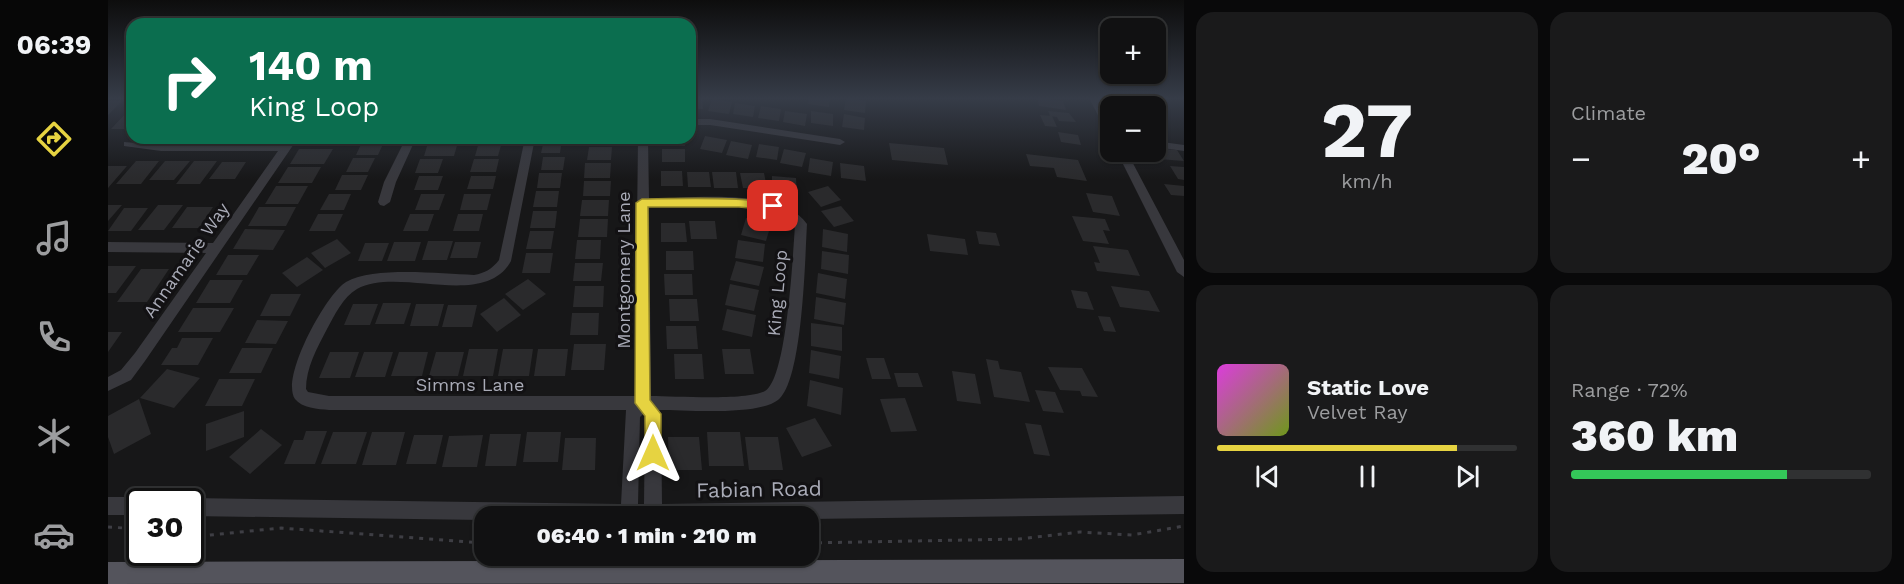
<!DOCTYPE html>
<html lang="en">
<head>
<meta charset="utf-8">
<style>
  :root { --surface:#111112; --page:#1a1a1b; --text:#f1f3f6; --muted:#9c9d9f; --line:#303132; --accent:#e6d341 }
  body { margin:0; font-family:"Work Sans",sans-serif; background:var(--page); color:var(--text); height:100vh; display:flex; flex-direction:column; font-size:22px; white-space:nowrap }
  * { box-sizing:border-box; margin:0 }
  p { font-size:20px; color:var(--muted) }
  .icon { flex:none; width:33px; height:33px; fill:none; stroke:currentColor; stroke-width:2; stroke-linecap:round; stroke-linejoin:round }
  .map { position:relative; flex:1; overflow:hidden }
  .panel { display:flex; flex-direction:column; gap:12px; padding:12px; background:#09090a; width:720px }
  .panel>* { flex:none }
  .top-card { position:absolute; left:18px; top:18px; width:570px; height:126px; border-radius:18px; box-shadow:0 2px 4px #0004,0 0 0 2px var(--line); background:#0b6e4f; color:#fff; overflow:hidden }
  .tools { position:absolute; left:992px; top:18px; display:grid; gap:12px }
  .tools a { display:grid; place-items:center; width:66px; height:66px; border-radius:12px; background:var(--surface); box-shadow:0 2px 4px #0004,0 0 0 2px var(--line); font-size:30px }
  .speed { position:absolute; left:18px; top:488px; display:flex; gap:12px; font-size:30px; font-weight:700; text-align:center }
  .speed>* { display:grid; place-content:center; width:78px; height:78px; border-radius:50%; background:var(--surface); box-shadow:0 2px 4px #0004,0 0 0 2px var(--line); line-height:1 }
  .speed .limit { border:3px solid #111; border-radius:9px; background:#fff; color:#111 }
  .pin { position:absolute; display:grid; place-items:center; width:51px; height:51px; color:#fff; margin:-26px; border-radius:12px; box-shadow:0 3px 9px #0006 }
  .me { position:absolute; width:66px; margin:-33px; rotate:0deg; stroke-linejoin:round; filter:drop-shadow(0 0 4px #0008) }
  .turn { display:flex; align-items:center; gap:21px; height:126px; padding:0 24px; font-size:27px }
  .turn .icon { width:78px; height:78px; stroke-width:2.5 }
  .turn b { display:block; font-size:42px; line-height:51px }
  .big { font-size:45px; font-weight:800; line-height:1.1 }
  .panel .tile { flex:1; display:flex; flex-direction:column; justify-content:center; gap:9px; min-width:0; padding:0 21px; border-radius:18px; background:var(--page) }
  .panel .dial { align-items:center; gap:0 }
  .dial b { font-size:78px; line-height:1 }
  .song { display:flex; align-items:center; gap:18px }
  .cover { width:72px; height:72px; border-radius:9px; background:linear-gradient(135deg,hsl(300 70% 55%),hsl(80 70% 35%)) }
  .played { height:6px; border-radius:3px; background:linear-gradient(90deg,var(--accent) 80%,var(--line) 80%) }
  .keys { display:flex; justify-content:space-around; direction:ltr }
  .heat { display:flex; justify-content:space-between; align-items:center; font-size:33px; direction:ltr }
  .charge { height:9px; border-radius:4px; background:linear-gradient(90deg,#34c759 72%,var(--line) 0) }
  .panel .tiles { flex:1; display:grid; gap:12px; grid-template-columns:repeat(2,1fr) }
  .trip { position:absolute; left:366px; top:506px; width:345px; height:60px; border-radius:18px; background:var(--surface); box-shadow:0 2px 4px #0004,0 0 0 2px var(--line); font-weight:800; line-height:60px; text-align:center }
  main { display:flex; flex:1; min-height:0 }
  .dock { display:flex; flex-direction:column; width:108px; justify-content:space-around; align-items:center; background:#070707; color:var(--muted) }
  .dock .icon { width:42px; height:42px }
  .dock .selected { color:var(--accent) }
  .dock b { font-size:27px; color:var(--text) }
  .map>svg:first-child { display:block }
  .building { fill:#2a2a2c }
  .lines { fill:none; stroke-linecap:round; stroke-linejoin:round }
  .path { stroke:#3e3e44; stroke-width:3; stroke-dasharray:4 6; stroke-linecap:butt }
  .minor { fill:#38383d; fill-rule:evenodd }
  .major { fill:#54545c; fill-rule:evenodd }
  .route { fill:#e6d341; stroke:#96892a; stroke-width:1.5 }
  .labels { text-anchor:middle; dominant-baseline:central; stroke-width:6; stroke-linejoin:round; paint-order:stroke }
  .street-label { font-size:18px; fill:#a9abb7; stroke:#121113 }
  .near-street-label { font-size:21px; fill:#a9abb7; stroke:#121113 }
</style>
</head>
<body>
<main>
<nav class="dock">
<b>06:39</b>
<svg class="icon selected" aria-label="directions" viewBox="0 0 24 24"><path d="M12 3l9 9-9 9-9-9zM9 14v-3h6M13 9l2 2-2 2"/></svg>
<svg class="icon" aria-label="music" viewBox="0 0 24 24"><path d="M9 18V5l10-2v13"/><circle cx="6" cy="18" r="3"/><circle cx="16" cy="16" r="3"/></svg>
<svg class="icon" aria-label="phone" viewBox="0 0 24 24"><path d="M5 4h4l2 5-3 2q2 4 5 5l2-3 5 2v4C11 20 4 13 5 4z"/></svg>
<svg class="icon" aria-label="climate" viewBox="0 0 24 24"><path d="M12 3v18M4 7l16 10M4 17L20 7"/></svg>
<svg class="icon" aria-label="car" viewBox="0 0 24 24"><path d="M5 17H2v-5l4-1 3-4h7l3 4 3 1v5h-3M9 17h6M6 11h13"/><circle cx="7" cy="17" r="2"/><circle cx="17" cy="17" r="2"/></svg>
</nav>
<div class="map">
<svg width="1076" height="584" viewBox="0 0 1076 584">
  <rect width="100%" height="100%" fill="#171718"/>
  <path class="building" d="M582,98H594L595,109H582Z
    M701,98H722L721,107L700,104Z
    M738,98L758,101L757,113L736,110Z
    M929,98L955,101L958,110L931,106Z
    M1012,98H1047L1051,104L1014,100Z
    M604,99L624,102L621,114L600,111Z
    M0,101H14L0,115Z
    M627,103L647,106L645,117L625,114Z
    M653,106L673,109L671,121L650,118Z
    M21,110H24V129H3Z
    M677,111L699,114L697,126L675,122Z
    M703,111L725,114V126L703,123Z
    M940,111L961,113L968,122L951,121L949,117L942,116Z
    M736,114L757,118L756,130L734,127Z
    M932,115L944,116L949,127L937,126Z
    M950,132L970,135L973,145L953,142Z
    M597,136L619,140L614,153L592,149Z
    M199,138H232L227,146L195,145Z
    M481,138H502V144H480Z
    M554,138H576L577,146H554Z
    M436,140H454L452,153H433Z
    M623,141L644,145L640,159L618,155Z
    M254,142H276L270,155H248Z
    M350,142L346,156H316L320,143Z
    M371,142H394L390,156H367Z
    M781,143L836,148L840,165L784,160Z
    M651,144L671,147L669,160L648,157Z
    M481,147H504L503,160H479Z
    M1047,148L1069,150L1076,161L1050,159L1045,152Z
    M191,149H225L216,164H182Z
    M554,149H577V162H554Z
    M676,149L698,153L694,167L672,163Z
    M918,154L970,160L979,181L949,177L946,168L922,166Z
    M435,157H457L455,170H433Z
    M245,158H267L260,172H238Z
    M702,158L725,162L723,176L700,172Z
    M312,159H335L330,173H307Z
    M366,159H391L388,172H362Z
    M28,161H51L33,184H8Z
    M57,161H82L66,180H41Z
    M86,161H109L92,184H68Z
    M114,162H138L127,179H101Z
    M477,163H503L502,178H476Z
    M732,163L756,166L758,181L733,178Z
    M0,166H19L0,188Z
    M1062,166L1076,167V180L1070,179Z
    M180,167H213L204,183H170Z
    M553,171H574L575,186H553Z
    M579,172H601L603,187H580Z
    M604,172H628L630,188H606Z
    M431,173H454L452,188H429Z
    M632,173H656L659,188H635Z
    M234,175H260L253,190H227Z
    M311,176H335L330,190H306Z
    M363,176H388L385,189H359Z
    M664,176L688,178L689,195L664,193Z
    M476,181H503L502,196H475Z
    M1056,184L1076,186V196L1063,195Z
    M168,186H200L190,204H157Z
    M720,186L733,200L713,207L700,192Z
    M428,191H451L449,207H425Z
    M978,193L1004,196L1012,216L985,212Z
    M221,194H243L236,210H212Z
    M313,194H337L331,210H307Z
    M356,194H383L379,210H352Z
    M474,200H501L500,216H472Z
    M0,205H14L0,221Z
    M50,205H75L56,230H30Z
    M733,206L746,221L726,227L713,211Z
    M79,207H105L91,228H64Z
    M151,207H188L178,226H140Z
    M16,208H40L23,231H0Z
    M425,211H449L447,228H422Z
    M210,214H235L227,231H201Z
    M302,214H326L320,231H295Z
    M350,214H375L371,231H345Z
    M964,216L997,219L1002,231L995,230L1001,244L975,241Z
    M638,218L663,224L658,241L633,235Z
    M472,219H500L499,237H470Z
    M581,221H607L609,239H583Z
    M553,223H577L579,242H553Z
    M137,229L177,230L165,250L125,249Z
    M715,229L740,234L739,252L714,247Z
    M422,231H446L443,249H418Z
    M868,231L888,233L892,246L871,244Z
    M819,234L857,239L860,255L822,251Z
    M229,239L243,253L217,268L203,253Z
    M469,240H493L492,259H467Z
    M630,240L657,244L655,262L627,258Z
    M320,241H345L339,260H314Z
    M286,242H313L307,261H279Z
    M347,242H373L369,258H342Z
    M257,243H281L274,261H250Z
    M985,246L1020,250L1032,276L989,271L986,262L992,263Z
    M558,251H585L586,270H558Z
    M714,251L741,255L740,274L713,269Z
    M418,253H445L442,273H414Z
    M120,255H151L139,275H108Z
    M199,257L215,270L189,287L174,273Z
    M628,261L656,267L651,286L622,280Z
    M467,263H495L493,281H465Z
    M0,266H28L8,293H0Z
    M33,269H61L39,302H9Z
    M710,273L739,279L737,299L708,293Z
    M556,274H584L585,295H557Z
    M420,279L438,294L415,310L397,294Z
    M102,280H135L122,303H88Z
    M622,284L651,290L646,311L617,305Z
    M467,286H496L495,307H465Z
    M1003,286L1041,291L1052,312L1012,307Z
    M963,290L979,292L986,310L969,308Z
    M163,294H193L182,316H152Z
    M708,297L738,303L736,325L706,319Z
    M396,298L413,315L389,332L372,314Z
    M561,299H589L591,321H562Z
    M275,303H303L296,324H267Z
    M245,304H270L262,325H236Z
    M308,304H336L330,326H302Z
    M340,305H369L364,327H334Z
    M85,308H126L112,332H70Z
    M619,309L648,315L644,337L614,330Z
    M464,313H491L490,335H462Z
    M990,316L1002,317L1008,332L996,331Z
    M149,320L180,321L168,344L137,343Z
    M703,323L734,327V351L703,346Z
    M558,326H588L590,349H559Z
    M0,332H14L0,352Z
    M74,338H105L90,365H53L64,348H69Z
    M466,344H498L496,370H463Z
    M134,348H165L153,373H121Z
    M361,349H390L385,376H355Z
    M395,349H425L421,376H390Z
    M430,349H460L457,376H426Z
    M614,349H642L646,374H617Z
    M703,350L733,356L731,379L701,373Z
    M222,352H251L242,378H211Z
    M256,352H285L277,377H247Z
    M291,352H320L314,376H283Z
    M328,352H356L350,376H321Z
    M566,354H594L596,379H567Z
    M758,358H776L783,379H764Z
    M878,359L890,361L892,369L913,372L922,402L886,397Z
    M940,367L974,368L990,397L974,396L972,391L952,390Z
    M59,369L92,378L66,408L32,398Z
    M844,371L867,374L873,404L849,401Z
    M786,373H810L815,387H790Z
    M111,379H147L134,406H97Z
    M702,380L735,388L733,415L699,406Z
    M927,390L947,392L956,413L935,411Z
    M797,398L809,431L783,432L772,399Z
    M31,399L43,434L6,454L0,437V416Z
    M136,411V437L98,451V424Z
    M707,418L724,446L694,457L678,428Z
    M917,423L933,425L942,456L926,454Z
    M153,429L174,445L142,474L121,457Z
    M198,431H219L207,464H176L186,440H195Z
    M225,432H259L248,464H213Z
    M264,432H297L288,465H254Z
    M419,432H453L450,462H415Z
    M599,432H632L636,466H601Z
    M382,434H413L408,466H377Z
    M306,435H335L328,464H298Z
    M375,435L369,467H334L341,436Z
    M560,437H591L594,470H561Z
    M637,437H670L675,470H641Z
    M457,438H488L487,470H454Z"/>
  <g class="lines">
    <path class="path" d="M0,527L32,529
      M82,537L173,528L376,543
      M700,543L911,539L972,532L1024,535L1076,526"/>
    <path class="minor" d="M981,98H991L1002,119V132L997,129Z
      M582,119H602L732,139L737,142L732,145L602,125H582Z
      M180,138H190L37,361L23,380L0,391V377L13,370L27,353L98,253L0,252V242L105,243L170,151H53L16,146V142L53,145H175Z
      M298,138H308L288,182L282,202L276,206L272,205L270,202L276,182Z
      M417,138H427L403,261C376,310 291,266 249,289C235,297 226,316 219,329C209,348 198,368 198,389L200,392L221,396H527L530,138H540L541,199C581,198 674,187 699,224C697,257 695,381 670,400C649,416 579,410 551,410L553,414L554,504L1076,496V514L700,519V516H376V520L82,516V501H76L82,498L513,504L518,410H221C210,409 194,408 187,399C172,378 218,294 238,282C267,266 333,274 366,275C377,273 384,269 391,260ZM571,206C606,205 659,199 687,225C685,253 679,379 657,391C638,401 567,396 543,396L541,207ZM535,414L537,416L536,504H530L532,417Z
      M1047,141L1076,145V151L1047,147Z
      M1009,152H1019L1076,260V277L1069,272Z
      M0,497H32L39,501H32V515H0Z"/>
    <path class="major" d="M1076,559V583L0,584V562Z"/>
  </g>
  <linearGradient id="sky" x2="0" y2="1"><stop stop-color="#0d0d0d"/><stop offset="0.55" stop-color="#363c48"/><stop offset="1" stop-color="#363c48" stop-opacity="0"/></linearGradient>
  <rect width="1076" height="179" fill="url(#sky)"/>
  <path class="route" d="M534,199C555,199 660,195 671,206L665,210L631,207H540L542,400L553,414V453L551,459L545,461L539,459L537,453V416L527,403L528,203Z"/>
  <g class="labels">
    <g class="street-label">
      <text transform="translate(78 260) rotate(-55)">Annamarie Way</text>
      <text transform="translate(515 270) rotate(-90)">Montgomery Lane</text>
      <text transform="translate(669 293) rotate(-85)">King Loop</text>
      <text x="362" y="384">Simms Lane</text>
    </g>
    <g class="near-street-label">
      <text transform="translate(651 489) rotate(-1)">Fabian Road</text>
    </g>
  </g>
</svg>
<div class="tools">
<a>+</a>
<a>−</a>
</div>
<div class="speed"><div class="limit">30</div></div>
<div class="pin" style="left:665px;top:206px;background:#d93025"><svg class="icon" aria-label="arrive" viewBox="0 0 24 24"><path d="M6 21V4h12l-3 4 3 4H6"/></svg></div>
<svg class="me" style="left:545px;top:453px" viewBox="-20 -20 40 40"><path d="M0-17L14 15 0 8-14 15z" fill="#e6d341" stroke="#fff" stroke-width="4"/></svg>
<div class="trip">06:40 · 1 min · 210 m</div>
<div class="top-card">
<div class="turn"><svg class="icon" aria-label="right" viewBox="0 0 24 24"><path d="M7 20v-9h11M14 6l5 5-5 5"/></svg><div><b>140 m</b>King Loop</div></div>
</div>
</div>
<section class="panel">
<div class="tiles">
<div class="tile dial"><b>27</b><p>km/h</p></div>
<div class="tile"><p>Climate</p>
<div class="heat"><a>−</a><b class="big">20°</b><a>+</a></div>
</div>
<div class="tile">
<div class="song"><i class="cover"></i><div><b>Static Love</b><p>Velvet Ray</p></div></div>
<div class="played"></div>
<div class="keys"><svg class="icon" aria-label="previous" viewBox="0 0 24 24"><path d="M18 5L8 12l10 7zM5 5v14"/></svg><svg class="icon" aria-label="pause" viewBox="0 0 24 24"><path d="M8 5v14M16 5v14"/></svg><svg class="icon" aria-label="next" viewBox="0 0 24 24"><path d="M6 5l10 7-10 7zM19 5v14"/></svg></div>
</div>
<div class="tile"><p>Range · 72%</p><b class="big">360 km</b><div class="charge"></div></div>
</div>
</section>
</main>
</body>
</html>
